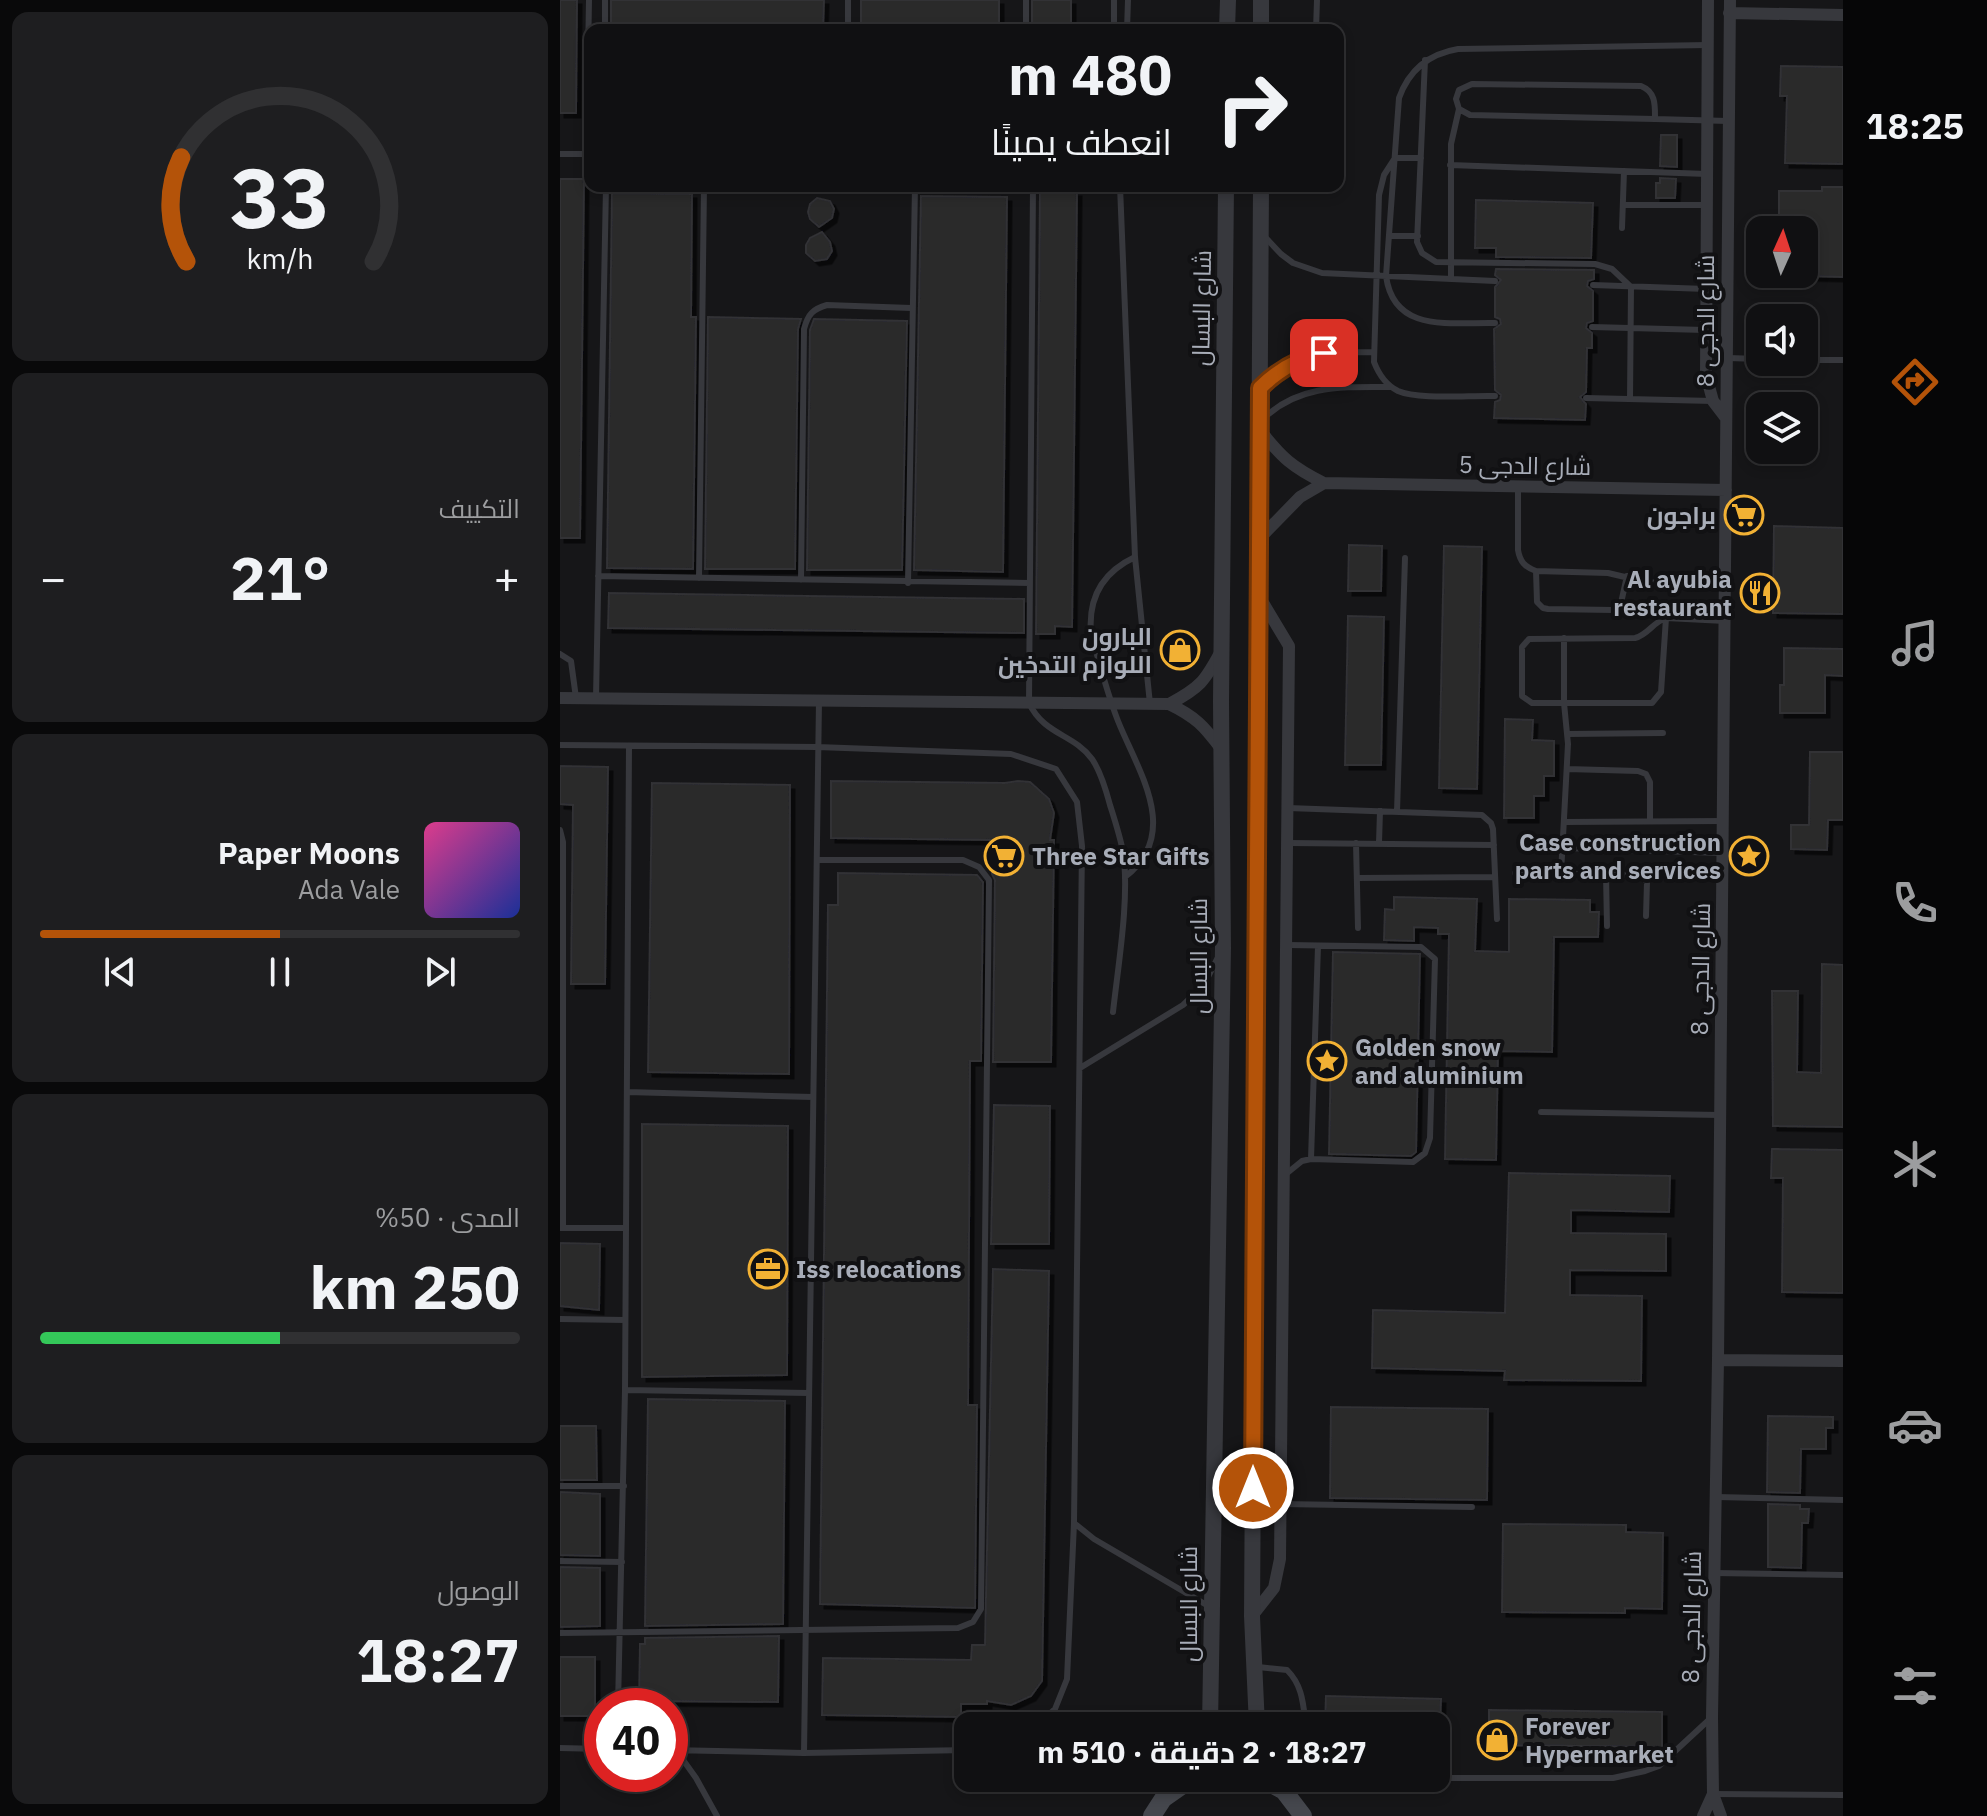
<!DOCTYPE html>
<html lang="ar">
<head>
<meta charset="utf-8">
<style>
  :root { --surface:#101012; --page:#1e1e20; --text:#f1f3f6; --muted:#9c9d9f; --line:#303032; --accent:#b45309 }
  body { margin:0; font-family:"IBM Plex Sans",Cairo,sans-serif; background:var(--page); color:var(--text); direction:rtl; height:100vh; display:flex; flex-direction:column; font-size:30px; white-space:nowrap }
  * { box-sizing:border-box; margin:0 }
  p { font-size:26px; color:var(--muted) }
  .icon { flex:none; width:44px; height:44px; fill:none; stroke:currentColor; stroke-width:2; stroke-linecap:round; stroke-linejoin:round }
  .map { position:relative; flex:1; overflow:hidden; direction:ltr }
  .drawer { display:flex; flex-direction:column; gap:12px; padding:12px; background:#09090a; width:560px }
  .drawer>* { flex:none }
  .banner { position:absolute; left:24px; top:24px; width:760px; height:168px; border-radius:16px; box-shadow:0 4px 12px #0003,0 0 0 2px var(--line); direction:rtl; background:#101012; color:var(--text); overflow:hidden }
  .needle { width:52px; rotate:3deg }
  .controls { position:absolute; left:1186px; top:216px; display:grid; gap:16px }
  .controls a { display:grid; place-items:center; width:72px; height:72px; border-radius:16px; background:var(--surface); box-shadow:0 4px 12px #0003,0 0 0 2px var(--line); font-size:40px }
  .speed { position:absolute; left:24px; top:1688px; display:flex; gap:16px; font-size:40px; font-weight:700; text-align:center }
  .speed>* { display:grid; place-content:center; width:104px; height:104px; border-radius:50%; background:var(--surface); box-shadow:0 4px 12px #0003,0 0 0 2px var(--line); line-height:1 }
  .speed .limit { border:12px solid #d22; background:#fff; color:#111 }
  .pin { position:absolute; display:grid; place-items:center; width:68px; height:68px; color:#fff; margin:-34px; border-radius:16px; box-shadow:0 4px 12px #0006 }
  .me { position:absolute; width:88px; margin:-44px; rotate:0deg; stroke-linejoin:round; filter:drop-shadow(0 0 6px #0008) }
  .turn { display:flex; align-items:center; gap:28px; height:168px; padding:0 40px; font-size:36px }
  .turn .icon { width:104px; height:104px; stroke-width:2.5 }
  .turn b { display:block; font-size:56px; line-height:68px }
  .big { font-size:60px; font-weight:700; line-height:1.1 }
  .drawer .card { flex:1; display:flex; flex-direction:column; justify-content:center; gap:12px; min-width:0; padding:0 28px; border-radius:16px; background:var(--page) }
  .drawer .dial { align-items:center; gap:0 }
  .dial svg { height:208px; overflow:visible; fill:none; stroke:var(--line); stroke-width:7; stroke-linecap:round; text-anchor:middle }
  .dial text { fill:var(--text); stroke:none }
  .song { display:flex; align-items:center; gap:24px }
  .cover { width:96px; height:96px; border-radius:12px; background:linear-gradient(135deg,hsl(330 70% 55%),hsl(230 70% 35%)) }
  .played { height:8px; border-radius:4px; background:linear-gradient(90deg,var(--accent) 50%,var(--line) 50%) }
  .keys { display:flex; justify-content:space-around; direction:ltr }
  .heat { display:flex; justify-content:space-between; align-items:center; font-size:44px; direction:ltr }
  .charge { height:12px; border-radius:6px; background:linear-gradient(90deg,#34c759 50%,var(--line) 0) }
  .trip { position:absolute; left:394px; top:1712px; width:496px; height:80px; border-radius:16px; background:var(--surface); box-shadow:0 4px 12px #0003,0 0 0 2px var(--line); font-weight:700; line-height:80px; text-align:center; direction:rtl }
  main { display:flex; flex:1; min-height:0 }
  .tabs { display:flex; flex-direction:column; width:144px; justify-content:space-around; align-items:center; background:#060607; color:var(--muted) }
  .tabs .icon { width:56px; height:56px }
  .tabs .current { color:var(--accent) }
  .tabs b { font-size:36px; color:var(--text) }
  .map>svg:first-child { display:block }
  .building { fill:#29292c; stroke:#303034; stroke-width:2; filter:url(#shadow) }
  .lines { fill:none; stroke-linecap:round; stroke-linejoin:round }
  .service { stroke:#37383d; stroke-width:6 }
  .minor { stroke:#37383d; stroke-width:12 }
  .tertiary { stroke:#37383d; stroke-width:16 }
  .secondary { stroke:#45474d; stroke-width:18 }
  .route-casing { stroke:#753606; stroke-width:20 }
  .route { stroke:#b45309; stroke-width:14 }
  .labels { text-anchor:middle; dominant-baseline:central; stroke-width:8; stroke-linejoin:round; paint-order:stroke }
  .street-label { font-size:24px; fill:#a8adb8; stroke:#111113 }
  .poi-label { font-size:24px; font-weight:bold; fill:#a8adb8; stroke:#111113; text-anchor:end }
</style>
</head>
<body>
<main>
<nav class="tabs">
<b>18:25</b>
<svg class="icon current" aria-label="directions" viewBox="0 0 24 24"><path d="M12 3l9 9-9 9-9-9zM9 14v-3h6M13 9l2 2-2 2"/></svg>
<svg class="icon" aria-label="music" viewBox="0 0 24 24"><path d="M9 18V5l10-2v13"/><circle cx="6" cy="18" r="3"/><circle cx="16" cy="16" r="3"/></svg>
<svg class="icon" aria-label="phone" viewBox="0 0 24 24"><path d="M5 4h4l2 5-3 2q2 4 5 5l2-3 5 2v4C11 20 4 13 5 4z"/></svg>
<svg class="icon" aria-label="climate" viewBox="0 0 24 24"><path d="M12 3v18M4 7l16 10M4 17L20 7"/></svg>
<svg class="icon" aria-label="car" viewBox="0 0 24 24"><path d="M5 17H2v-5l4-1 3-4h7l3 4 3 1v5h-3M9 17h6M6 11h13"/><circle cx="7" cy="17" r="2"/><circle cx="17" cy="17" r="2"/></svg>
<svg class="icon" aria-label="filters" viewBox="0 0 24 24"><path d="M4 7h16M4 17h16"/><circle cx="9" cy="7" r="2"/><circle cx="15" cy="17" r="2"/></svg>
</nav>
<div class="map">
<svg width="1283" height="1816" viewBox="0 0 1283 1816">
  <defs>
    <filter id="shadow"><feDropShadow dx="4.5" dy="4.5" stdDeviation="0" flood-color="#0009"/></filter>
  </defs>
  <rect width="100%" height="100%" fill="#161618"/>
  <path class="building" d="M0,0H17L16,113H0Z
    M51,0H264L263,30H51Z
    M301,0H439V30H301Z
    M472,0H511V30H472Z
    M1221,66L1283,67V164L1225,163L1227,96H1220Z
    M1101,135H1117V167L1100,166Z
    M1100,178L1116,179L1115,198H1096V183H1100Z
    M0,179H24L20,538H0Z
    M1262,187H1283V277L1244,276V230H1219V191H1262Z
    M480,192H517L512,627L495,626V634H476Z
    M52,193L132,194L131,317H136L133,569L47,568Z
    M361,196L447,197L443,572L354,570Z
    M257,198L270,201L274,209L272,218L259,227L250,219L248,212L250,204Z
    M916,200L1033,203L1031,258L936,257V248H915Z
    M262,232L270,242L272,251L267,259L255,261L246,253V245L250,238Z
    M936,269L1034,270V279L1028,281L1027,286L1033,291V321L1027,323L1026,328L1032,333V348H1027L1026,392L1020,397L1026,404L1025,420L934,418L935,402L940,400L941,395L935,390L934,329L941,324L940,319L935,317V287L941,280L935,275Z
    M148,317L241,319L238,329L235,569H145Z
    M254,319L347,321L342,570H247L250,330Z
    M1214,526L1283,528V614L1213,613Z
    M789,545L822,546L821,591H788Z
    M884,546L922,547L917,789L879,788Z
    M49,593L464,599V633L48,628Z
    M788,616L824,617L821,765H785Z
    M1224,648L1283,649V676L1265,675V713H1220V685H1224Z
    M945,719L973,720L972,740L994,741V776H984V796H974V818H944Z
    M1250,752H1283V820H1268L1267,850L1231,849V825H1249Z
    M0,766L48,767L45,984H11L13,805L0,804Z
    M271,781L445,783L458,781L470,782L489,799L494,813L490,840H494L491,1062H433L435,880L432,874V840L271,838Z
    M92,783L230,785L229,1074L88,1072Z
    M278,873L417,875L423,882L421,1061H410L408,1405H417L415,1608L260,1604L268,905H278Z
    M834,897L917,899L915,951L949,952V899L1030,900V912H1039L1038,937H994L992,1052L938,1051L936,1160L885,1159L889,934H878V928L854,927V941L824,940L825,909L834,910Z
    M773,952L860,954L856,1152L851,1156L769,1154Z
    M1262,964L1283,965V1127L1213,1126L1212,991H1238L1237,1072L1261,1073Z
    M434,1105L490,1106L489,1244H431Z
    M82,1124L228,1126L227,1375L82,1377Z
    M1212,1149L1283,1150V1293L1222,1292L1223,1178H1211Z
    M949,1173L1110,1176L1109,1212L1011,1210V1233L1106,1234V1271L1010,1270V1295L1082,1296L1081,1381L944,1380L945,1371L812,1368L813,1310L945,1313Z
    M0,1243L40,1244L39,1310L0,1306Z
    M433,1269L489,1271L482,1681L471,1696L451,1705L427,1701V1704H401V1717L262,1715L263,1658L411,1660L412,1645H425Z
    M88,1399L225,1401L223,1624L85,1626Z
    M771,1407L928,1409L927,1500L770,1498Z
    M1208,1416L1273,1417V1428H1266V1449H1241L1240,1493L1207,1492Z
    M0,1426H36L37,1480H0Z
    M0,1492L40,1494V1556L0,1555Z
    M1208,1504L1240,1505V1509H1249L1248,1523H1242L1241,1568L1208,1567Z
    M943,1524L1066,1525V1532L1103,1533L1102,1609L1065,1608V1613L942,1612Z
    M0,1567L40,1568V1626L0,1627Z
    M219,1636L218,1702L79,1701L80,1644H85V1638Z
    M0,1657H35V1716H0Z
    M766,1696L881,1699L880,1726H765Z
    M929,1710L1102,1712V1747L929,1745Z"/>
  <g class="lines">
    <path class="service" d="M29,0L27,116L30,131
      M45,30V0
      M288,30V0
      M466,30V0
      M554,30V0
      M567,30L568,0
      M756,30L757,0
      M865,60L857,242L862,253L876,262L1035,264L1052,269L1071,287L1070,399
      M912,84L1081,86C1096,92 1095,105 1095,119L910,115L899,109L896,99L899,90Z
      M1095,119L1168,121
      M0,154H30
      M861,158H835L824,175L819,195L814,362C819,375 826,385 838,391C858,400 911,395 935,396
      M890,165L1147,174
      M473,186L469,703C484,735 514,734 532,759C541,772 546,790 550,805C555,821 560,836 563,852C570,897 558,966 553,1012
      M560,186L575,557L590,704
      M1063,205H1147
      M1062,228L1064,171
      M829,236H858
      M705,237L721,254L733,263L762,273L935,281
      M891,279V144L899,109
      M1033,285L1146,289
      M935,323C891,322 834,334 826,276L839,98C849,70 868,54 898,49L1148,45
      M1032,327L1145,330
      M1168,358L1200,359
      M1244,360H1283
      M703,386C734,353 771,352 814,352
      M1026,398L1153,401
      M703,419C739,384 783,387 831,387
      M958,487V550C960,562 965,567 976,571L1048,573L1086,582L1165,587
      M976,571L977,602L983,608L988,609L1053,610L1061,603L1067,576
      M38,576L470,583
      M139,578L144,186
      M241,580L244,329C248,314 253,309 267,305L351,308
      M348,583L355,186
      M1106,618L1101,692L1092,703H972L962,696V647L969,639L1075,638C1088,635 1093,622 1106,618Z
      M1106,618L1165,621
      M0,654L11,661L16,698
      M36,698L46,186
      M1008,734L1103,733
      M0,745L257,747L451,754L496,769L517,802L522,846L514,1523L507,1679L495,1709L477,1726
      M1007,769L1078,771L1086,774L1090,782V821
      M728,808L922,815L931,823L933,829L937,919
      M837,812L845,558
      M1004,822L1163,821
      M0,830L3,842V1228
      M728,843L934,845
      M796,843L798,928
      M819,843L820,811
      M1003,848L1163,853
      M955,873L1080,875L1087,882L1086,916
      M1001,874L1008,744L1004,703V638
      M1046,874L1047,926
      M565,877C622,833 578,771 558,721C547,693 539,662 531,633C528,597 543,572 575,557
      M797,878L935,877
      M520,1068L623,1005L644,985L657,959
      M67,1092L253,1097
      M981,1112L1160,1115
      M751,1159L758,946
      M726,1174L742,1161L751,1159L853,1162L865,1153L870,1138L875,959L861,947L727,945
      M0,1228H66
      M0,1319L65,1320
      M65,1390L249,1393
      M0,1486H64
      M1157,1497L1283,1500
      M721,1504L912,1507
      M514,1523L534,1539L650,1607
      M0,1561L62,1562
      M1153,1573L1283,1575
      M0,1633L398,1628L413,1622L421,1609L429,880L419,867L403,860H257
      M698,1667L727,1670C743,1686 743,1704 746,1726
      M58,1706L65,1390L69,746
      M0,1748L42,1749
      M110,1750L244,1753L408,1750
      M116,1750L136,1778L157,1816
      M244,1753L259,701
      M786,1778H1053L1085,1771L1099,1766L1152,1717
      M1153,1794L1283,1795"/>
    <path class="minor" d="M1148,0L1146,375L1153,401L1166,418
      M1169,13L1283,15
      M700,430C722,458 732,467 764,483L1166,490
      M700,538L740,497L764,483
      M0,698L609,704C636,717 644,726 662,750
      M609,704C640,688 645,681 661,651
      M1158,1360L1283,1361
      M692,1616L714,1588L720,1559L729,646L699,596
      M1143,1816L1153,1794
      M1161,1816L1153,1794L1152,1717L1158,1360L1170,0"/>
    <path class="tertiary" d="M667,30L668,0
      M701,30V0
      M650,1726L663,948L661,702L666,186
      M697,1726L692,1616L701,186"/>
    <path class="secondary" d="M701,1778L724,1791L743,1816
      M592,1816L603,1799L633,1778"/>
  </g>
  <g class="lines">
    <g class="route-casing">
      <path id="route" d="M693,1488L700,388C719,369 739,358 764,353"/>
    </g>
    <use href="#route" class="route"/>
  </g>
  <defs>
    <g id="supermarket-ring" transform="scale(2)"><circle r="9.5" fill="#111113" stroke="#f2b134" stroke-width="1.5"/><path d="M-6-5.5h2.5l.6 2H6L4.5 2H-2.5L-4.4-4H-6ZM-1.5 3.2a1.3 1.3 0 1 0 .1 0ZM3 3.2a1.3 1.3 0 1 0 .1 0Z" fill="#f2b134"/></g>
    <g id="restaurant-ring" transform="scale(2)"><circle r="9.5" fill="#111113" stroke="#f2b134" stroke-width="1.5"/><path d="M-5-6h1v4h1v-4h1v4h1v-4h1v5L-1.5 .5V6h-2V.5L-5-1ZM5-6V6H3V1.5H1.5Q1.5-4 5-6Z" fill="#f2b134"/></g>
    <g id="shop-ring" transform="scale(2)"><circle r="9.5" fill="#111113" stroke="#f2b134" stroke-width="1.5"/><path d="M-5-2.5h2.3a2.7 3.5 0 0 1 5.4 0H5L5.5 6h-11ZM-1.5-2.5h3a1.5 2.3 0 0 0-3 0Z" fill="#f2b134"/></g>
    <g id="sight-ring" transform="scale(2)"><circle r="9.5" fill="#111113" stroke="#f2b134" stroke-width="1.5"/><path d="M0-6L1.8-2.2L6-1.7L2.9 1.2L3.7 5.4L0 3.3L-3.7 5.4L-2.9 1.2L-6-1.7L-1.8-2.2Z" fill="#f2b134"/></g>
    <g id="office-ring" transform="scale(2)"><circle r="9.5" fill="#111113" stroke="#f2b134" stroke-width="1.5"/><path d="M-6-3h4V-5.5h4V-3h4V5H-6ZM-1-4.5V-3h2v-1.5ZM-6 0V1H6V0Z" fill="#f2b134"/></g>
  </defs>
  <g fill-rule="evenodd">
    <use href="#supermarket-ring" x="1184" y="515"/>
    <use href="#restaurant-ring" x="1200" y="593"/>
    <use href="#shop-ring" x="620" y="650"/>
    <use href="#supermarket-ring" x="444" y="856"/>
    <use href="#sight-ring" x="1189" y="856"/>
    <use href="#sight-ring" x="767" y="1061"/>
    <use href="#office-ring" x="208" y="1269"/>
    <use href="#shop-ring" x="937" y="1740"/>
  </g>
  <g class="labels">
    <g class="street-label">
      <text transform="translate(641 308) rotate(-89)">شارع البسال</text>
      <text transform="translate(1145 321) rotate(-90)">شارع الدجى 8</text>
      <text transform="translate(965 465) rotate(1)">شارع الدجى 5</text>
      <text transform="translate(638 956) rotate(-90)">شارع البسال</text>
      <text transform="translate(1140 969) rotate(-89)">شارع الدجى 8</text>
      <text transform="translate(628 1604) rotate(-90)">شارع البسال</text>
      <text transform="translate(1131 1617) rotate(-89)">شارع الدجى 8</text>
    </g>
    <g class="poi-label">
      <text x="1156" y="515">براجون</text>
      <text x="1172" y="579">Al ayubia<tspan x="1172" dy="28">restaurant</tspan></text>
      <text x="592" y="636">البارون<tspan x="592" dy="28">اللوازم التدخين</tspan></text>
      <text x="1161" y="842">Case construction<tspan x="1161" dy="28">parts and services</tspan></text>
      <text x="472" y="856" text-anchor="start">Three Star Gifts</text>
      <text x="795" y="1047" text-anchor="start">Golden snow<tspan x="795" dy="28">and aluminium</tspan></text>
      <text x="236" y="1269" text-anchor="start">Iss relocations</text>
      <text x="965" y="1726" text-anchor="start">Forever<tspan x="965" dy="28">Hypermarket</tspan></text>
    </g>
  </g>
</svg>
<div class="controls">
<a><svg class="needle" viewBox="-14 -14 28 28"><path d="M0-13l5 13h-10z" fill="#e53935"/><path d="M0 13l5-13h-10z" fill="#9c9d9f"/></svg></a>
<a><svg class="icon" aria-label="sound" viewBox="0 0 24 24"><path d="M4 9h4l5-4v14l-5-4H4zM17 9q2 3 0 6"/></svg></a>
<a><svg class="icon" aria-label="layers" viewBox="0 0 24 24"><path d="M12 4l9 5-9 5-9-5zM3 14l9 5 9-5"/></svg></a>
</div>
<div class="speed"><div class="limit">40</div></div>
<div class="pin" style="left:764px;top:353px;background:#d93025"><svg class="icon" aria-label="arrive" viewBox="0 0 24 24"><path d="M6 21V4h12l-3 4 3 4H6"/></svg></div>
<svg class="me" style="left:693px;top:1488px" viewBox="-20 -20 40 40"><circle r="17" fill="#b45309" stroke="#fff" stroke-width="3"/><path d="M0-11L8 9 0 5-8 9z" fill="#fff"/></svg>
<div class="trip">18:27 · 2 دقيقة · 510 m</div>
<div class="banner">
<div class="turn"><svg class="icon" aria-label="right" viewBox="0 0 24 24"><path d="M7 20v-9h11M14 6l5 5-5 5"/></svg><div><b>480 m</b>انعطف يمينًا</div></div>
</div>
</div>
<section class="drawer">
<div class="card dial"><svg viewBox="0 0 100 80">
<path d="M14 69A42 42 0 1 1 86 69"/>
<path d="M14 69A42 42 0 0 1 12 29" stroke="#b45309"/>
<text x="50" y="56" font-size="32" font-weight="700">33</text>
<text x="50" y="72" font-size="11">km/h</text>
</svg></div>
<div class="card"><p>التكييف</p>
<div class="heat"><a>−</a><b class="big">21°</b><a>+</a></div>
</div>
<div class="card">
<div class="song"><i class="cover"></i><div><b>Paper Moons</b><p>Ada Vale</p></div></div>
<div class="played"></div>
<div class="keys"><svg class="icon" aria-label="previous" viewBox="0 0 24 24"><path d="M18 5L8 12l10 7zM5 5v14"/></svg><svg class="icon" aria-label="pause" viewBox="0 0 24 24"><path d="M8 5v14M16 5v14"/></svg><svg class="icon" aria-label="next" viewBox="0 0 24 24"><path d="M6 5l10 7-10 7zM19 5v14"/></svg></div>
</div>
<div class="card"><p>المدى · 50%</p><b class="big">250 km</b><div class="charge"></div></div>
<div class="card"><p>الوصول</p><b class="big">18:27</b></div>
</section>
</main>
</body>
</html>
